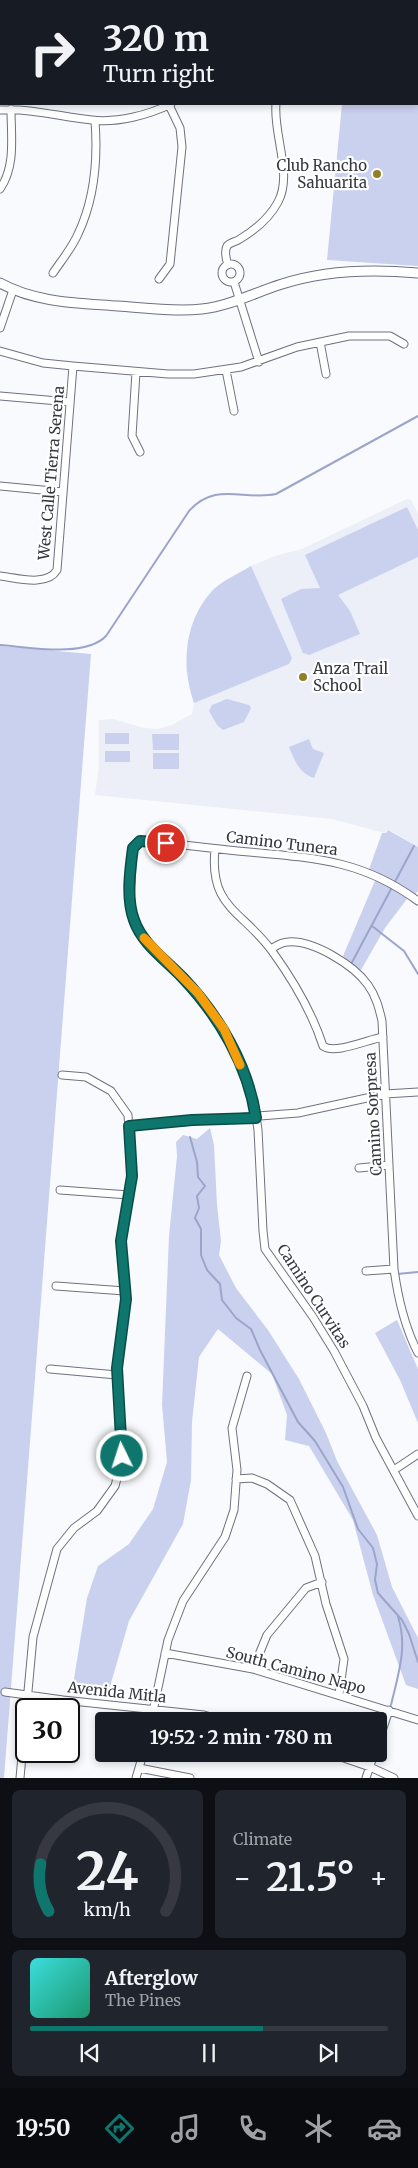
<!DOCTYPE html>
<html lang="en">
<head>
<meta charset="utf-8">
<style>
  :root { --surface:#171b24; --page:#20242c; --text:#f1f3f6; --muted:#9ea1a6; --line:#363941; --accent:#0f766e }
  body { margin:0; font-family:Merriweather,serif; background:var(--page); color:var(--text); height:100vh; display:flex; flex-direction:column; font-size:19px; white-space:nowrap }
  * { box-sizing:border-box; margin:0 }
  p { font-size:16px; color:var(--muted) }
  .icon { flex:none; width:28px; height:28px; fill:none; stroke:currentColor; stroke-width:2; stroke-linecap:round; stroke-linejoin:round }
  .map { position:relative; height:1778px; overflow:hidden }
  .side { display:flex; flex-direction:column; gap:12px; padding:12px; background:#0d0f14; flex:1 }
  .side>* { flex:none }
  .banner { position:absolute; left:0px; top:0px; width:419px; height:105px; box-shadow:0 2px 8px #0003; background:#171b24; color:var(--text); overflow:hidden }
  .speed { position:absolute; left:15px; top:1698px; display:flex; gap:10px; font-size:25px; font-weight:700; text-align:center }
  .speed>* { display:grid; place-content:center; width:65px; height:65px; border-radius:50%; background:var(--surface); box-shadow:0 2px 8px #0003; line-height:1 }
  .speed .limit { border:2px solid #111; border-radius:8px; background:#fff; color:#111 }
  .pin { position:absolute; display:grid; place-items:center; width:42px; height:42px; color:#fff; margin:-21px; border:2px solid #fff; border-radius:50%; box-shadow:0 1px 5px #0007 }
  .me { position:absolute; width:55px; margin:-28px; rotate:356deg; stroke-linejoin:round; filter:drop-shadow(0 0 4px #0008) }
  .turn { display:flex; align-items:center; gap:18px; height:105px; padding:0 20px; font-size:22px }
  .turn .icon { width:65px; height:65px; stroke-width:2.5 }
  .turn b { display:block; font-size:35px; line-height:42px }
  .big { font-size:38px; font-weight:700; line-height:1.1 }
  .side .widget { flex:1; display:flex; flex-direction:column; justify-content:center; gap:8px; min-width:0; padding:0 18px; border-radius:8px; background:var(--page) }
  .side .dial { align-items:center; gap:0 }
  .dial svg { height:130px; overflow:visible; fill:none; stroke:var(--line); stroke-width:7; stroke-linecap:round; text-anchor:middle }
  .dial text { fill:var(--text); stroke:none }
  .song { display:flex; align-items:center; gap:15px }
  .cover { width:60px; height:60px; border-radius:8px; background:linear-gradient(135deg,hsl(180 70% 55%),hsl(160 70% 35%)) }
  .played { height:5px; border-radius:2px; background:linear-gradient(90deg,var(--accent) 65%,var(--line) 65%) }
  .keys { display:flex; justify-content:space-around; direction:ltr }
  .heat { display:flex; justify-content:space-between; align-items:center; font-size:28px; direction:ltr }
  .side .tiles { flex:1; display:grid; gap:12px; grid-template-columns:1fr 1fr }
  .widget:last-child { grid-column:span 2 }
  .trip { position:absolute; left:95px; top:1712px; width:292px; height:50px; border-radius:5px; background:var(--surface); box-shadow:0 2px 8px #0003; font-weight:700; line-height:50px; text-align:center }
  .tab-bar { display:flex; height:80px; justify-content:space-around; align-items:center; background:#090b0e; color:var(--muted) }
  .tab-bar .icon { width:35px; height:35px }
  .tab-bar .on { color:var(--accent) }
  .tab-bar b { font-size:22px; color:var(--text) }
  .map>svg:first-child { display:block }
  .built { fill:#eceef8 }
  .green { fill:#cad1ef }
  .water { fill:#9ca4ca }
  .lines { fill:none; stroke-linecap:round; stroke-linejoin:round }
  .stream { stroke:#9ca4ca; stroke-width:2 }
  .minor-casing { stroke:#6e7180; stroke-width:9 }
  .tertiary-casing { stroke:#6e7180; stroke-width:11 }
  .minor { stroke:#fff; stroke-width:7 }
  .tertiary { stroke:#fff; stroke-width:9 }
  .route-casing { stroke:#0a4d48; stroke-width:12 }
  .route { stroke:#0f766e; stroke-width:9 }
  .slow { stroke:#f59e0b; stroke-width:9 }
  .poi-dot { fill:#917f26; stroke:#fff; stroke-width:2 }
  .labels { text-anchor:middle; dominant-baseline:central; stroke-width:4.5; stroke-linejoin:round; paint-order:stroke }
  .poi-label { font-size:15px; fill:#373940; stroke:#fff; text-anchor:end }
  .street-label { font-size:15px; fill:#373940; stroke:#fff }
</style>
</head>
<body>
<div class="map">
<svg width="418" height="1778" viewBox="0 0 418 1778">
  <rect width="100%" height="100%" fill="#f9fafd"/>
  <path class="built" d="M407,499L411,500L418,513V847L392,831L387,830L384,833L332,819L95,795L99,766V720L113,719L144,728L158,729L172,725L192,714L194,703L186,670L188,643L194,619L212,591L223,582L251,566L275,556L302,549Z"/>
  <path class="green" d="M0,0H418V266L327,260L342,104H418V1H1L0,62Z
    M407,507L418,530V557L338,595L350,611L360,634L309,655L303,653L281,599L301,589L320,588L305,555Z
    M251,566L292,658L289,664L194,703C181,666 184,622 212,591C223,580 238,574 251,566Z
    M0,646L91,654L4,1778H0Z
    M227,699L249,705L251,708L244,722L223,730L217,725L209,711L212,705Z
    M105,733H129V744H105Z
    M152,734H179V750H153Z
    M309,739L313,749L324,753L314,778C299,773 295,761 289,747Z
    M105,751H130V762H105Z
    M153,753H179V769H153Z
    M388,830L418,847V891L413,897L410,895L385,928L361,970L343,956L377,876L368,872L382,833H386Z
    M210,1128L214,1145L217,1205L221,1241L219,1255L236,1288L268,1330L299,1379L326,1433L337,1461L377,1535L392,1587L418,1638V1689L406,1685L373,1595L353,1520L309,1446L285,1440L287,1415L272,1374L218,1329L199,1357L192,1422L191,1480L183,1524L129,1621L109,1690L73,1685L87,1598L98,1566L129,1544L153,1509L167,1462L162,1405L169,1236L177,1156L176,1142L183,1135L197,1139Z
    M397,1320L418,1369V1423L400,1380L375,1333Z"/>
  <path class="water" d="M130,0H397L128,1Z"/>
  <g class="lines">
    <path class="stream" d="M0,645C29,647 85,658 106,636L189,511C216,481 243,501 276,494L418,416
      M372,926L404,951L418,974
      M350,966L414,846
      M190,1137L197,1162L198,1177L205,1186L197,1196L199,1208L195,1218L201,1229V1255L207,1270L220,1284L222,1300L236,1318L251,1329L260,1350L298,1422L315,1441L343,1487L358,1529L373,1548L377,1564L375,1580L378,1593L402,1620L409,1634L418,1662
      M397,1274L418,1272
      M391,1705C398,1675 408,1647 398,1617"/>
    <g class="minor-casing">
      <path id="minor" d="M0,110C31,108 61,117 92,120C118,123 148,115 171,104
        M0,189C16,166 11,136 11,109
        M222 273a9 9 0 1 1 18 0a9 9 0 1 1-18 0Z
        M228,265C226,259 224,252 227,246C230,242 236,242 240,239C255,230 270,217 278,202C293,175 273,134 276,104
        M53,273C61,261 72,248 78,234C95,198 98,160 95,121
        M159,279L170,264L182,147L180,128L169,105
        M234,282L259,362
        M0,328L13,290
        M320,342L326,374
        M0,351L43,363L73,366L168,374H194L241,367L297,347L349,336H390L404,344
        M226,370L234,411
        M136,372L132,436L140,452
        M0,396L70,402
        M0,486L63,492
        M0,576C17,578 47,587 57,570L73,366
        M215,849C209,908 242,910 272,951C293,980 312,1012 323,1046C334,1055 369,1039 383,1037
        M418,901C362,860 315,858 249,852C216,849 183,845 150,841H140L133,848L130,903L133,920L140,933L149,945L198,993L224,1029L244,1074L254,1103L258,1130L263,1231L265,1249L313,1317L334,1351L363,1406L376,1438L418,1516
        M271,949C276,946 281,942 288,942C313,940 354,965 368,985C376,996 379,1008 382,1021L394,1269C398,1298 404,1326 418,1353
        M129,1126L298,1113L385,1094L418,1092
        M359,1168L389,1165
        M60,1190L129,1195
        M366,1271L394,1269
        M56,1286L125,1291
        M50,1369L117,1375
        M394,1470L418,1454
        M236,1479L252,1478L267,1484L290,1500L315,1556L326,1604L344,1659L339,1694
        M165,1653L253,1669L418,1720
        M253,1669L267,1635L306,1588L322,1582
        M5,1692L63,1700L204,1715L224,1721
        M151,1721L168,1640L183,1601L225,1537L234,1510L237,1470L232,1428L247,1376
        M379,1740L389,1710
        M332,1754L370,1767L394,1778
        M139,1768L190,1778
        M20,1778L33,1637L57,1549L74,1528L97,1511L115,1486L123,1456L117,1368L126,1299L121,1241L132,1176L128,1115L111,1091L86,1077L62,1075
        M136,1778L143,1754
        M366,1778L374,1754"/>
    </g>
    <g class="tertiary-casing">
      <path id="tertiary" d="M0,283C36,303 79,303 118,306C146,308 175,312 202,309C230,306 256,292 282,284C325,270 374,269 418,273"/>
    </g>
    <use href="#minor" class="minor"/>
    <use href="#tertiary" class="tertiary"/>
  </g>
  <g class="lines">
    <g class="route-casing">
      <path id="route" d="M122,1456L117,1368L126,1299L121,1241L132,1176L129,1126L192,1120L256,1118C248,1065 219,1016 183,978C166,960 142,944 134,920C126,899 130,870 133,848L140,841L166,843"/>
    </g>
    <use href="#route" class="route"/>
    <path class="slow" d="M144,938L198,993L224,1029L240,1065"/>
  </g>
  <g class="poi-dot">
    <circle cx="377" cy="174" r="5"/>
    <circle cx="303" cy="677" r="5"/>
  </g>
  <g class="labels">
    <g class="poi-label">
      <text x="367" y="165">Club Rancho<tspan x="367" dy="17">Sahuarita</tspan></text>
      <text x="313" y="668" text-anchor="start">Anza Trail<tspan x="313" dy="17">School</tspan></text>
    </g>
    <g class="street-label">
      <text transform="translate(51 473) rotate(-85)">West Calle Tierra Serena</text>
      <text transform="translate(282 843) rotate(7)">Camino Tunera</text>
      <text transform="translate(373 1114) rotate(-93)">Camino Sorpresa</text>
      <text transform="translate(314 1296) rotate(57)">Camino Curvitas</text>
      <text transform="translate(296 1670) rotate(15)">South Camino Napo</text>
      <text transform="translate(117 1692) rotate(6)">Avenida Mitla</text>
    </g>
  </g>
</svg>
<div class="speed"><div class="limit">30</div></div>
<div class="pin" style="left:166px;top:843px;background:#d93025"><svg class="icon" aria-label="arrive" viewBox="0 0 24 24"><path d="M6 21V4h12l-3 4 3 4H6"/></svg></div>
<svg class="me" style="left:122px;top:1456px" viewBox="-20 -20 40 40"><circle r="17" fill="#0f766e" stroke="#fff" stroke-width="3"/><path d="M0-11L8 9 0 5-8 9z" fill="#fff"/></svg>
<div class="trip">19:52 · 2 min · 780 m</div>
<div class="banner">
<div class="turn"><svg class="icon" aria-label="right" viewBox="0 0 24 24"><path d="M7 20v-9h11M14 6l5 5-5 5"/></svg><div><b>320 m</b>Turn right</div></div>
</div>
</div>
<section class="side">
<div class="tiles">
<div class="widget dial"><svg viewBox="0 0 100 80">
<path d="M14 69A42 42 0 1 1 86 69"/>
<path d="M14 69A42 42 0 0 1 9 40" stroke="#0f766e"/>
<text x="50" y="56" font-size="32" font-weight="700">24</text>
<text x="50" y="72" font-size="11">km/h</text>
</svg></div>
<div class="widget"><p>Climate</p>
<div class="heat"><a>−</a><b class="big">21.5°</b><a>+</a></div>
</div>
<div class="widget">
<div class="song"><i class="cover"></i><div><b>Afterglow</b><p>The Pines</p></div></div>
<div class="played"></div>
<div class="keys"><svg class="icon" aria-label="previous" viewBox="0 0 24 24"><path d="M18 5L8 12l10 7zM5 5v14"/></svg><svg class="icon" aria-label="pause" viewBox="0 0 24 24"><path d="M8 5v14M16 5v14"/></svg><svg class="icon" aria-label="next" viewBox="0 0 24 24"><path d="M6 5l10 7-10 7zM19 5v14"/></svg></div>
</div>
</div>
</section>
<nav class="tab-bar">
<b>19:50</b>
<svg class="icon on" aria-label="directions" viewBox="0 0 24 24"><path d="M12 3l9 9-9 9-9-9zM9 14v-3h6M13 9l2 2-2 2"/></svg>
<svg class="icon" aria-label="music" viewBox="0 0 24 24"><path d="M9 18V5l10-2v13"/><circle cx="6" cy="18" r="3"/><circle cx="16" cy="16" r="3"/></svg>
<svg class="icon" aria-label="phone" viewBox="0 0 24 24"><path d="M5 4h4l2 5-3 2q2 4 5 5l2-3 5 2v4C11 20 4 13 5 4z"/></svg>
<svg class="icon" aria-label="climate" viewBox="0 0 24 24"><path d="M12 3v18M4 7l16 10M4 17L20 7"/></svg>
<svg class="icon" aria-label="car" viewBox="0 0 24 24"><path d="M5 17H2v-5l4-1 3-4h7l3 4 3 1v5h-3M9 17h6M6 11h13"/><circle cx="7" cy="17" r="2"/><circle cx="17" cy="17" r="2"/></svg>
</nav>
</body>
</html>
